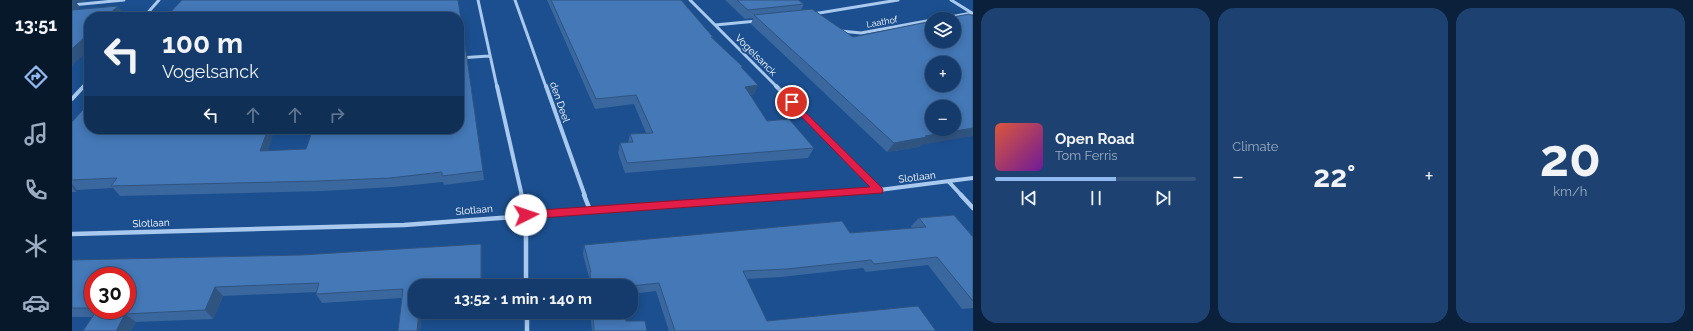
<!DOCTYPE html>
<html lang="en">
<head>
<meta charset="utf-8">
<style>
  :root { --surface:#143b6b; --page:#1d4271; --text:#f1f3f6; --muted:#9dadc1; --line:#33557e; --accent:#90b9f0 }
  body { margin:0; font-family:Raleway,sans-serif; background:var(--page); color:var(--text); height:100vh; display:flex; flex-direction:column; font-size:15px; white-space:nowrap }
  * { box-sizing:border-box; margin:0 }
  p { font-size:13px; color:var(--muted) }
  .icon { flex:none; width:22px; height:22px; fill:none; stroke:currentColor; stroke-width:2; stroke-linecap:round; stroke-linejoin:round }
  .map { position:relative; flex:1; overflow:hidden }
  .side { display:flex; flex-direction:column; gap:8px; padding:8px; background:#0b203b; width:720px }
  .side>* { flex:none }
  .top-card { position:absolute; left:12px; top:12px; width:380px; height:122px; border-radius:16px; box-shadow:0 2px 10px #0003,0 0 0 1px var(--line); background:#143b6b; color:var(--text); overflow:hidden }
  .buttons { position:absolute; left:853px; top:12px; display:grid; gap:8px }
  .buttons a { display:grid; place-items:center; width:36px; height:36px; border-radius:50%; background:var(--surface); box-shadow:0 2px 10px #0003,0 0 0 1px var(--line); font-size:20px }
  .speed { position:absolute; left:12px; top:267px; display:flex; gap:8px; font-size:20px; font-weight:700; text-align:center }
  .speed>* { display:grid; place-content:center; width:52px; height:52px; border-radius:50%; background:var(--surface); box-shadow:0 2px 10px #0003,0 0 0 1px var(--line); line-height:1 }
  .speed .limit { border:6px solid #d22; background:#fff; color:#111 }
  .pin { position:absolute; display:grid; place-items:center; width:34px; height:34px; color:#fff; margin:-17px; border:2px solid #fff; border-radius:50%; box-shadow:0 1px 4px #0007 }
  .me { position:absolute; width:44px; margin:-22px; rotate:86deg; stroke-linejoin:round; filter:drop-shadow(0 0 3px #0008) }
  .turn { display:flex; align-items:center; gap:14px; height:84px; padding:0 12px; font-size:18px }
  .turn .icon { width:52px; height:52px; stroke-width:2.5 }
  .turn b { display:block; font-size:28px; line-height:34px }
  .lanes { display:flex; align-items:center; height:38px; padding:0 12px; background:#0003; justify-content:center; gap:20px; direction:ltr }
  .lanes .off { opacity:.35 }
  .big { font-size:30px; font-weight:700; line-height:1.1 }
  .side .card { flex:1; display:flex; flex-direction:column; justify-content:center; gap:6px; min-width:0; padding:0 14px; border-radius:16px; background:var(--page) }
  .side .dial { align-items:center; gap:0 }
  .dial b { font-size:52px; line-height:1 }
  .song { display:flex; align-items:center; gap:12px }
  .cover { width:48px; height:48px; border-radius:6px; background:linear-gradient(135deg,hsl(10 70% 55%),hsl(280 70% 35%)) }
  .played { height:4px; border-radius:2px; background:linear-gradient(90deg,var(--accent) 60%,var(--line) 60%) }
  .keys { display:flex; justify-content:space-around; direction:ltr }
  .heat { display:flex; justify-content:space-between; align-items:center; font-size:22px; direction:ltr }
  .side .tiles { flex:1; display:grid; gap:8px; grid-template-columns:repeat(3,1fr) }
  .trip { position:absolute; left:336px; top:279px; width:230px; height:40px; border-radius:16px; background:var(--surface); box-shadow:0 2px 10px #0003,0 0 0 1px var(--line); font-weight:700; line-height:40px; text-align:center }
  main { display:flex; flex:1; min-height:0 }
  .menu { display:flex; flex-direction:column; width:72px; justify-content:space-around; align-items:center; background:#08182b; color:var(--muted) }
  .menu .icon { width:28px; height:28px }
  .menu .selected { color:var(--accent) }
  .menu b { font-size:18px; color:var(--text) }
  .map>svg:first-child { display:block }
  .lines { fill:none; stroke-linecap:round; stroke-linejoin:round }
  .street-far2 { stroke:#a9c9ee; stroke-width:3 }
  .street-far1 { stroke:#a9c9ee; stroke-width:4 }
  .street { stroke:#a9c9ee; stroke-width:4.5 }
  .wall { fill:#3a679d; fill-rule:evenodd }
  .shaded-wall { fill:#305480 }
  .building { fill:#4478b7; stroke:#305480; fill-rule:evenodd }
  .route { fill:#e11d48; stroke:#92132f }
  .labels { text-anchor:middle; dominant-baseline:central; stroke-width:4; stroke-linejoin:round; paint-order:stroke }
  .far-street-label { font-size:9px; fill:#fff; stroke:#1b4f8f }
  .street-label { font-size:10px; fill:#fff; stroke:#1b4f8f }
</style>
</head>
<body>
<main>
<nav class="menu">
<b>13:51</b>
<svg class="icon selected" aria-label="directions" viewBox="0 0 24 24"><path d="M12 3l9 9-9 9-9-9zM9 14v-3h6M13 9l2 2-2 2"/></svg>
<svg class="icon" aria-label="music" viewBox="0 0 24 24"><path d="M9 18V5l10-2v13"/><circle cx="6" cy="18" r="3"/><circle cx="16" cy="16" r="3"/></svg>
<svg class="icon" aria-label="phone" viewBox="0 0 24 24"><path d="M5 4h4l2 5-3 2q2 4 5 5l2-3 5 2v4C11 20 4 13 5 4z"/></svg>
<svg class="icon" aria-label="climate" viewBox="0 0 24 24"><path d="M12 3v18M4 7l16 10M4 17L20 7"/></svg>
<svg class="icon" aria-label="car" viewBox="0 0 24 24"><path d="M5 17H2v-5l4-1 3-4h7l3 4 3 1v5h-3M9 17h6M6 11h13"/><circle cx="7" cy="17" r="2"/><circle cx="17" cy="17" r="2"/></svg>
</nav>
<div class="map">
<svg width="901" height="331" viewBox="0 0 901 331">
  <rect width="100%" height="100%" fill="#1b4f8f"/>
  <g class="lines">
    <path class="street-far2" d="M406,0L425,87
      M443,0L474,87
      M618,0L705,87
      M0,5L52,0
      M741,14L826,0
      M72,17L87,0
      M867,19L900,13L879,0
      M643,25L685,21
      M769,31L789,33L860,20
      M387,58L417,56
      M11,87L17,80"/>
    <path class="street-far1" d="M425,86L450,196
      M474,86L513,196
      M704,86L807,190
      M0,99L12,86
      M877,182L890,196
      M728,196L807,190L901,178"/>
    <path class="street" d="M449,195L454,215V286
      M512,195L518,210
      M889,195L901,208
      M0,234L332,225L742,195
      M455,312V331"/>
  </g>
  <path class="wall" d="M475,0H609L641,37V38L686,85L682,94L678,95L695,121L742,148L736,158L553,173L546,153L548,143H556L558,134L574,133L562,104L523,109Z
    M653,0H726L732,4L729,10L849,145L847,147L815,152L679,24L681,18L673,19Z
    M387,17L393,45L411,171L412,180L372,185L371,182L321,187L251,191L48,196L41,188L5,190L4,192H0V122L197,151L234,149L387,129Z
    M847,218L901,237V308L890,309L856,265L794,272L791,268L709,277L674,279L695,321L864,331H597L584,291L559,294V286H517L516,280L517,277L511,254L512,245L778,233L840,228L839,226Z
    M409,244L410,254L343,286V312H350L348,331H326L330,298L250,303L244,294L245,292L151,296L141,319L64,322L59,331H11L20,317H0V260L229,255ZM21,276L55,310H21Z
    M518,312H552L554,321L575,331H520Z"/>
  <path class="shaded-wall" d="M0,0H14V1L4,2L8,7L0,17Z
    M46,6L52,15L50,17H34Z
    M17,33V49L0,66V49Z
    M686,85L682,94L669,96L673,87Z
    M901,128V136L849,145L847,147L815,152L822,143L853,136Z
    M196,129H203L193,160L188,151Z
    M0,184L5,190L4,192L0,187Z
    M409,244L410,254V286H409Z
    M143,287L151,296L141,319L133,310Z
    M347,312H350L348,331H345Z
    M53,314L64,322L59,331H44Z"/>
  <path class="building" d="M110,0H386L393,45L387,46V17H94Z
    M479,0H609L641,37H639L671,67H669L686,85L673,87L695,121L717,119L742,148L555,163L548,143L561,142L558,134L581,133L564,95L524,99Z
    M665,0H726L732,4L676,10Z
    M46,6L34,17H17V33L0,49V10Z
    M740,9L781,37L860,21V41H882V19H870L897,14L901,16V128L853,136L855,137L822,143L682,15ZM860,63H882V85H860ZM860,107H882V129H860Z
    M394,51L411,171L370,176V172L318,178L247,181L39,186L45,178L0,180V122L17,103V129H196L188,151L234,149L241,129H387V52Z
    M882,215L901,237V301L865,257L802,264L799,260L715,269L671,271L695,321L846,306L864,331H603L587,283L559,286H519L518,272H519L512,245L770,221L778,233L854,227L847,218Z
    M409,244V286H343V312H347L345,331H326L331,289L244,294L247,283L143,287L133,310L53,314L44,331H11L25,310H55V276H21V308H0V260L229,255Z
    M521,312H552L554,321H573L575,331H522Z"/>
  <path class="route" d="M720,100L722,101L810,188L811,190L810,193L454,219L450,218L449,215L450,212L454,211L798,187L717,104L716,102Z"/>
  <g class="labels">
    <g class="far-street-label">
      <text transform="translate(810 22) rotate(-10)">Laathof</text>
    </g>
    <g class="street-label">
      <text transform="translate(684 55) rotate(45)">Vogelsanck</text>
      <text transform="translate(488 102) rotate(71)">den Deel</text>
      <text transform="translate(845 177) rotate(-7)">Slotlaan</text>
      <text transform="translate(402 210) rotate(-5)">Slotlaan</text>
      <text transform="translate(79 223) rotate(-2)">Slotlaan</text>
    </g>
  </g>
</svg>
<div class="buttons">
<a><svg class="icon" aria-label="layers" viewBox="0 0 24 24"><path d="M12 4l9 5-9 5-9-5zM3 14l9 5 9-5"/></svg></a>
<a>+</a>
<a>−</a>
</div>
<div class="speed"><div class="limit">30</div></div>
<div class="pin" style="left:720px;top:102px;background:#d93025"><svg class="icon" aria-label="arrive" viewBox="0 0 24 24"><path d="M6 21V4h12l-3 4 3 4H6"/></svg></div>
<svg class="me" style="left:454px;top:215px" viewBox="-20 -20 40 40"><circle r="19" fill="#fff"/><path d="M0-13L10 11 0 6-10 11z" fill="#e11d48"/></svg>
<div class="trip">13:52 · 1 min · 140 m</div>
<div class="top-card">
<div class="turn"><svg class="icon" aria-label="left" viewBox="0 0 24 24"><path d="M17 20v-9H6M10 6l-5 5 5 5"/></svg><div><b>100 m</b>Vogelsanck</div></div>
<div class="lanes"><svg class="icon" aria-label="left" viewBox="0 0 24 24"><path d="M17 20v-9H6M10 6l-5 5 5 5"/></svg><svg class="icon off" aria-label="ahead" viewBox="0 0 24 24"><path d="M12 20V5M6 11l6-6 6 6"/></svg><svg class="icon off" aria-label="ahead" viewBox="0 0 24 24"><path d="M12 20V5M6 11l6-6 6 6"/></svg><svg class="icon off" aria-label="right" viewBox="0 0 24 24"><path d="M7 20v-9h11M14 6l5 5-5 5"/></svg></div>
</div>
</div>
<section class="side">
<div class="tiles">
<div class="card">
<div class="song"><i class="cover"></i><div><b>Open Road</b><p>Tom Ferris</p></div></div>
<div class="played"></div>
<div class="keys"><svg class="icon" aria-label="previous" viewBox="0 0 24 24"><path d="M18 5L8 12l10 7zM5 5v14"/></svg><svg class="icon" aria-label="pause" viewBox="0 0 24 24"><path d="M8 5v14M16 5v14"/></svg><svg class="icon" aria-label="next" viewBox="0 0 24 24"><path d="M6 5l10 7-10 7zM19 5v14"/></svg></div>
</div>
<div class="card"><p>Climate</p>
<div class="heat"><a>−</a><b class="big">22°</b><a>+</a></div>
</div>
<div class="card dial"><b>20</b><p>km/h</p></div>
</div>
</section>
</main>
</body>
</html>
